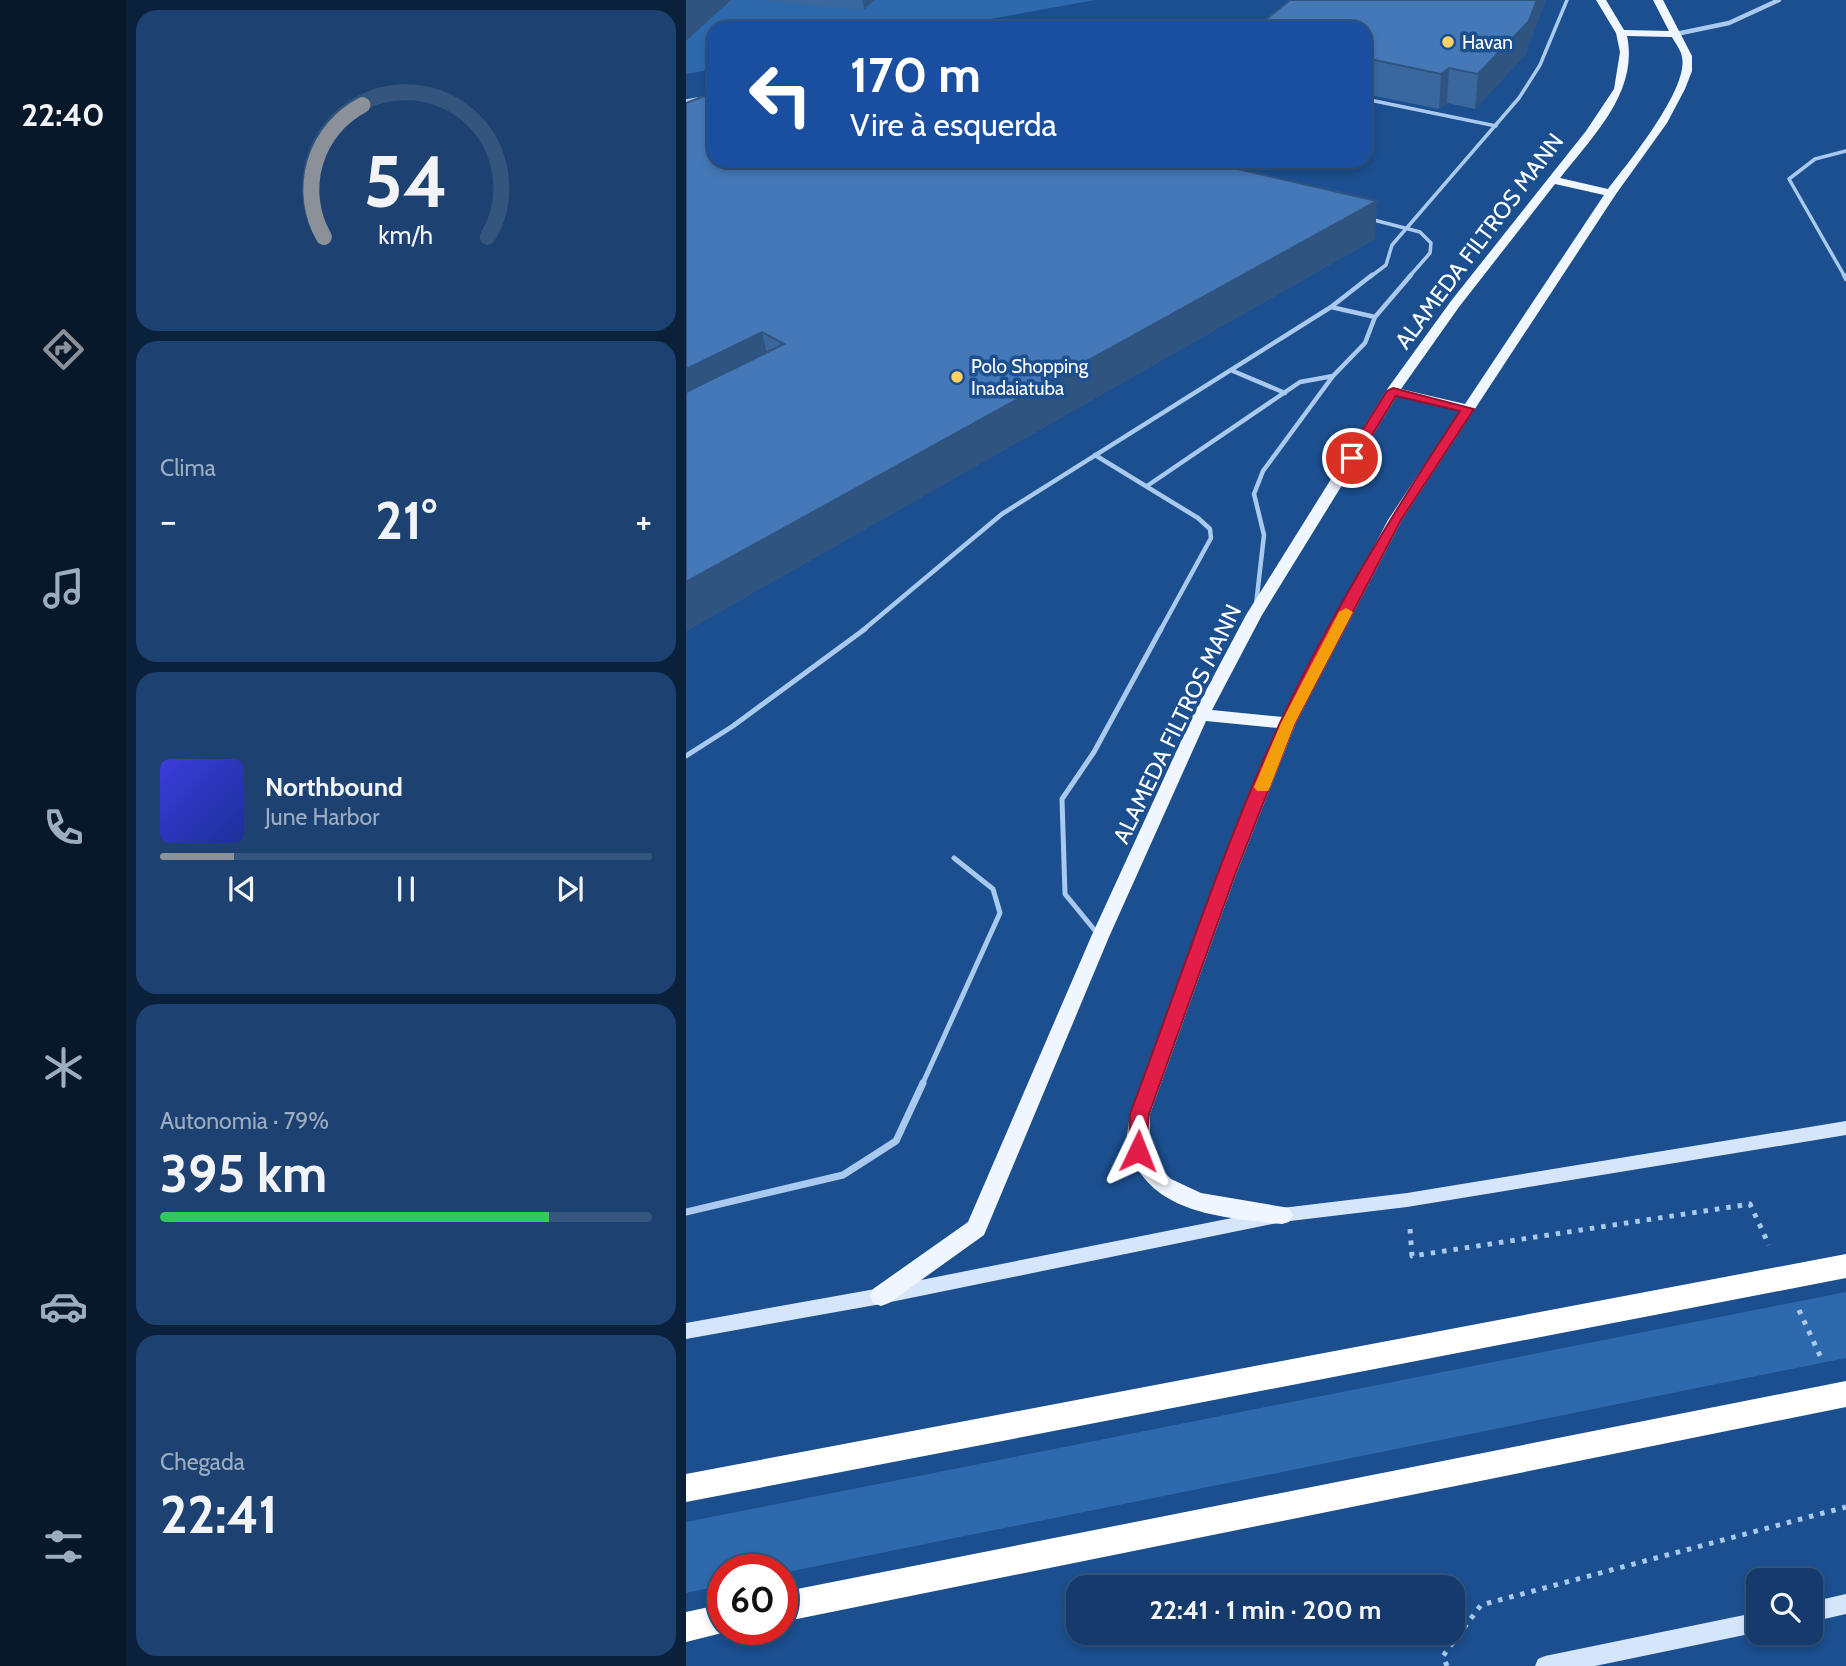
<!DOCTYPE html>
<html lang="pt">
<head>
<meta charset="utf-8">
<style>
  :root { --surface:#143b6b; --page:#1d4271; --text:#f1f3f6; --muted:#9dadc1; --line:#33557e; --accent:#8c9099 }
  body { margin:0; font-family:Cabin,sans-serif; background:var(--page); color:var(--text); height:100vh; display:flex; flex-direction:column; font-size:26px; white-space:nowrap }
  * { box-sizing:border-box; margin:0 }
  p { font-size:23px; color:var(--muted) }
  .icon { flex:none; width:38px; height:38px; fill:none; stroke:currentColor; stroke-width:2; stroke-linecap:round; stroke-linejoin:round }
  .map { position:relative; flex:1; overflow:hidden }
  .sheet { display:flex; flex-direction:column; gap:10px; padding:10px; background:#0b203b; width:560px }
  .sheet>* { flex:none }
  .top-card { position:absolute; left:21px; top:21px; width:665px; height:147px; border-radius:21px; box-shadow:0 4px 10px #0003,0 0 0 2px var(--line); background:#1a4fa0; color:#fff; overflow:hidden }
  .buttons { position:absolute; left:1060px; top:1568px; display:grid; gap:14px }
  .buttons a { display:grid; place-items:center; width:77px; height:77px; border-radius:14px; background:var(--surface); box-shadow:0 4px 10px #0003,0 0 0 2px var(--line); font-size:35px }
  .speed { position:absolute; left:21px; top:1554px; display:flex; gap:14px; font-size:35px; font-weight:700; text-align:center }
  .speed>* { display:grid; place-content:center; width:91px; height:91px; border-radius:50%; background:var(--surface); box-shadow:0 4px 10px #0003,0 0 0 2px var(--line); line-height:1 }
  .speed .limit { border:10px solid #d22; background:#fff; color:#111 }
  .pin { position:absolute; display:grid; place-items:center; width:60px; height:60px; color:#fff; margin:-30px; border:4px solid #fff; border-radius:50%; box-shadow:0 2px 7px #0007 }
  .me { position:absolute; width:77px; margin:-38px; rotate:2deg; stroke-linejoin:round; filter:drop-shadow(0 0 5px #0008) }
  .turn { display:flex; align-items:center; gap:24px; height:147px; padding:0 28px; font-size:32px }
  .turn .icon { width:91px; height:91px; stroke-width:2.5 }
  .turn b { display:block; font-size:49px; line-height:60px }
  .big { font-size:52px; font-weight:700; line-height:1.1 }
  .sheet .widget { flex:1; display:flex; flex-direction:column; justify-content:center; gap:10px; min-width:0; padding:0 24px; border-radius:21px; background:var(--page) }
  .sheet .dial { align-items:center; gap:0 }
  .dial svg { height:182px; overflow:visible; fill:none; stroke:var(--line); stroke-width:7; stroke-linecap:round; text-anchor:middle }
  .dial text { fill:var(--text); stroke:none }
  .song { display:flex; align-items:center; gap:21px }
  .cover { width:84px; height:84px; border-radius:10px; background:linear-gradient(135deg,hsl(240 70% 55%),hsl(230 70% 35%)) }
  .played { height:7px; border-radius:4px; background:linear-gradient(90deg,var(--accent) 15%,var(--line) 15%) }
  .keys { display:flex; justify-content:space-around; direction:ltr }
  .heat { display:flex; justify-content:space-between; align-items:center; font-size:38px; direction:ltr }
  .charge { height:10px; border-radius:5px; background:linear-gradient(90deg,#34c759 79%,var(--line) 0) }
  .trip { position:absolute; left:380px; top:1575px; width:399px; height:70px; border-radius:21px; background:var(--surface); box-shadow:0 4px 10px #0003,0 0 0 2px var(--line); font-weight:700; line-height:70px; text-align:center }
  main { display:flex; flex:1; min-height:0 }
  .tab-bar { display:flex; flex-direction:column; width:126px; justify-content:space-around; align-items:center; background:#08182b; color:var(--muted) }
  .tab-bar .icon { width:49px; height:49px }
  .tab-bar .active { color:var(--accent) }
  .tab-bar b { font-size:32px; color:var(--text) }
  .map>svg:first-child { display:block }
  .green { fill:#2e69ad }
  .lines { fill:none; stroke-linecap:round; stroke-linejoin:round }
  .path { stroke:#a9c9ee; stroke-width:5; stroke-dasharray:4.5 7; stroke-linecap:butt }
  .lane-far3 { stroke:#a9c9ee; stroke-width:3.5 }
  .lane-far2 { stroke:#a9c9ee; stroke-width:4.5 }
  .lane-far1 { stroke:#a9c9ee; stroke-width:5 }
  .lane { stroke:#a9c9ee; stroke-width:7 }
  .street { stroke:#a9c9ee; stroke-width:4.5 }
  .secondary { fill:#d6e6fa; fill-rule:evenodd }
  .primary { fill:#f0f6ff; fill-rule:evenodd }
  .highway { fill:#fff; fill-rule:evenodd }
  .wall { fill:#3a679d }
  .shaded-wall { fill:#305480 }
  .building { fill:#4478b7; stroke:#305480; stroke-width:2 }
  .route { fill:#e11d48; stroke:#92132f; stroke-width:2 }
  .slow { fill:#f59e0b }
  .poi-dot { fill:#ffd166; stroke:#1b4f8f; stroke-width:2.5 }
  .labels { text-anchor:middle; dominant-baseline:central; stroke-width:7; stroke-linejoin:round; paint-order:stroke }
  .far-poi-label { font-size:19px; fill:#fff; stroke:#1b4f8f; text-anchor:start }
  .street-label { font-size:23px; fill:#fff; stroke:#1b4f8f }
</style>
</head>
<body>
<main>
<nav class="tab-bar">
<b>22:40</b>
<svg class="icon active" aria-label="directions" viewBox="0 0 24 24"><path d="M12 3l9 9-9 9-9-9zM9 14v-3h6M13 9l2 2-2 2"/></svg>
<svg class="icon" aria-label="music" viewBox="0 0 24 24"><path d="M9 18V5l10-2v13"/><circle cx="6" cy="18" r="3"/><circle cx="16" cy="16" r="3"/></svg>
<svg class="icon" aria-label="phone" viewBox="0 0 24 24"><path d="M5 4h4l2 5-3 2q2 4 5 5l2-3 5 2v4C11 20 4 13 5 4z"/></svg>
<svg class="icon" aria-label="climate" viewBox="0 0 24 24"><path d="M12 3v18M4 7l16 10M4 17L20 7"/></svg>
<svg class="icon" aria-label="car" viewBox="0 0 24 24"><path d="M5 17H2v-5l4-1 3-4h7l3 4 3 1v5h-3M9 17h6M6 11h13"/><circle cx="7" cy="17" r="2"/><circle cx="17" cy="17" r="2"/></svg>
<svg class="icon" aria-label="filters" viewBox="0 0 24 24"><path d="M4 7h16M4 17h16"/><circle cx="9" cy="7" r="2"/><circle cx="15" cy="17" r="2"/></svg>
</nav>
<section class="sheet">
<div class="widget dial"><svg viewBox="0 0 100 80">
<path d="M14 69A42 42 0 1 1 86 69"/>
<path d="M14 69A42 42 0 0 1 31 11" stroke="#8c9099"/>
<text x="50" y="56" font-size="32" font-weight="700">54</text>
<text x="50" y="72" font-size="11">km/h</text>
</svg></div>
<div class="widget"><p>Clima</p>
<div class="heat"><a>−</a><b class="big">21°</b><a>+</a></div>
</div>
<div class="widget">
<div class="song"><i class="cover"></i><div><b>Northbound</b><p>June Harbor</p></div></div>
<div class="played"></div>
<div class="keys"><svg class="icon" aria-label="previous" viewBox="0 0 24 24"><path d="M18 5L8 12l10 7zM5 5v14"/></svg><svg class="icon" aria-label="pause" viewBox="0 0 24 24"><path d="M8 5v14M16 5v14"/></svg><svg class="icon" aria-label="next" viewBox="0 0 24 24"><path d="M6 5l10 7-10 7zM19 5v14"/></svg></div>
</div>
<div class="widget"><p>Autonomia · 79%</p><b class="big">395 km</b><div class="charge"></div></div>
<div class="widget"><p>Chegada</p><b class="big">22:41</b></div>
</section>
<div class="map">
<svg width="1160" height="1666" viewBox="0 0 1160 1666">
  <rect width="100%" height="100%" fill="#1b4f8f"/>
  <path class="green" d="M0,0H409L255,28H28V69L0,74Z
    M1160,1292V1358L96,1573V1570H37V1585L0,1593V1522Z"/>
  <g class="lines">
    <path class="path" d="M724,1229L726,1256L1064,1204L1083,1245
      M1113,1310L1136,1360
      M761,1666L757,1656L795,1605L1160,1507"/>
    <path class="lane-far3" d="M679,99L810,126
      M0,101L28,96
      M684,219L734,232L745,243L744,253L723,277
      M684,277L700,265L706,245L833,98L854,65L881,0
      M1159,277L1103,179L1129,159L1160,151"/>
    <path class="lane-far2" d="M1158,275L1160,279
      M645,307L686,275
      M547,371L599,393
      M409,455L512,518L524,529L525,538L474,631
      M461,486L614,382L647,376
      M570,605L578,535L568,494L577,471L647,376L679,343L689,317L725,275
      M176,631L316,514L645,307L689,317"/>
    <path class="lane-far1" d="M0,756L47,726L179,629
      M411,933L379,894L376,799L408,752L475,629
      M236,1085L314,913L307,889L268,858"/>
    <path class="lane" d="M0,1212L157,1175L210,1141L237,1083"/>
    <path class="street" d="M990,34L1043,23L1093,0"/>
    <path class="secondary" d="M1160,1121V1135L721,1207L596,1222L195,1304L0,1339V1323L195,1288L596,1208L721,1193Z
      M1160,1594V1614L1125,1622V1602Z
      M1073,1612V1632L909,1666H849L852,1659L859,1656Z"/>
    <path class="primary" d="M910,0H920L938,30L983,31L967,0H977L1006,56V71L999,89L981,123L930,194L716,520L610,723L551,872L464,1114L463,1150L471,1165L485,1179L515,1193L603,1208L607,1215L603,1222L596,1224C545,1218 478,1216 450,1166C447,1160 442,1154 441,1147C440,1136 443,1125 444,1114L533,872L592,728L520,721L423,937L298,1235L203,1303L195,1306L187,1303L184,1296L187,1289L282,1222L405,937L507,715L560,615L702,388L765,301L900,131L928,89L934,52L930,33ZM941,36L986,37C989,43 995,50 996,57C1003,89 942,163 922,189L874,178C906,137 953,92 941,36ZM869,184L918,195L779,404L715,389L773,307ZM711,396L774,411L702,520L597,717L526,710L576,615Z"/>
    <path class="highway" d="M1160,1254V1278L0,1502V1474Z
      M1160,1381V1407L96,1622V1592Z
      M37,1604V1629L48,1630L0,1642V1612Z"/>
  </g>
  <path class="wall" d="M69,0H188L178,10Z
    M604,0H860L839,55L789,109L761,103L753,109L679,94V28Z
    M0,103L689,239L0,631Z"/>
  <path class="shaded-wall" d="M0,0H45L0,41Z
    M177,0H188L178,10Z
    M851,0H860L839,55L789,109L792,74Z
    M763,68L761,103L753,109L755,74Z
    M691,201L689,239L0,631V582Z
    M76,332L85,371L0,414V369Z"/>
  <path class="building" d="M604,0H851L843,21L792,74L763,68L755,74L679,58V28H569Z
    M28,92V161H516L691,201L0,582V392L98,344L76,332L0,369V103Z"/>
  <path class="route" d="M707,388L788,409L715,520L609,723L550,872L463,1114L459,1156H446L443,1151L444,1114C493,984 536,849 594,723C645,614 708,511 774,411L710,396L670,461H661L659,458L701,391Z"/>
  <path class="slow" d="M660,608L667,612L609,723L584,787L582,791H571L568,787L595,723L653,612Z"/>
  <g class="poi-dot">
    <circle cx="762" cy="42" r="7"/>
    <circle cx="271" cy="377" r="7"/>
  </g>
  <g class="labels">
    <g class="far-poi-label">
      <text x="776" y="42">Havan</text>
      <text x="285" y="366">Polo Shopping<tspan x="285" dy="22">Inadaiatuba</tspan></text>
    </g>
    <g class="street-label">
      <text transform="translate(793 241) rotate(-53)">ALAMEDA FILTROS MANN</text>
      <text transform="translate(491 724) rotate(-64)">ALAMEDA FILTROS MANN</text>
    </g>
  </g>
</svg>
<div class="buttons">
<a><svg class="icon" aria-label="search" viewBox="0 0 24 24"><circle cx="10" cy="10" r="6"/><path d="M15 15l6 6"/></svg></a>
</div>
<div class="speed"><div class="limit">60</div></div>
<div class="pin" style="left:666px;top:458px;background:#d93025"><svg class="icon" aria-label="arrive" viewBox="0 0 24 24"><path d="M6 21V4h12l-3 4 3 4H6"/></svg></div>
<svg class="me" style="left:452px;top:1151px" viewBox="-20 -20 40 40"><path d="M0-17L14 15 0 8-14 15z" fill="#e11d48" stroke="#fff" stroke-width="4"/></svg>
<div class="trip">22:41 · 1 min · 200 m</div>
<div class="top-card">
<div class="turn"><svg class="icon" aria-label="left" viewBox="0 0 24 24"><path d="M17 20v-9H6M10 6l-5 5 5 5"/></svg><div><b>170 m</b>Vire à esquerda</div></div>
</div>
</div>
</main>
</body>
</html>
